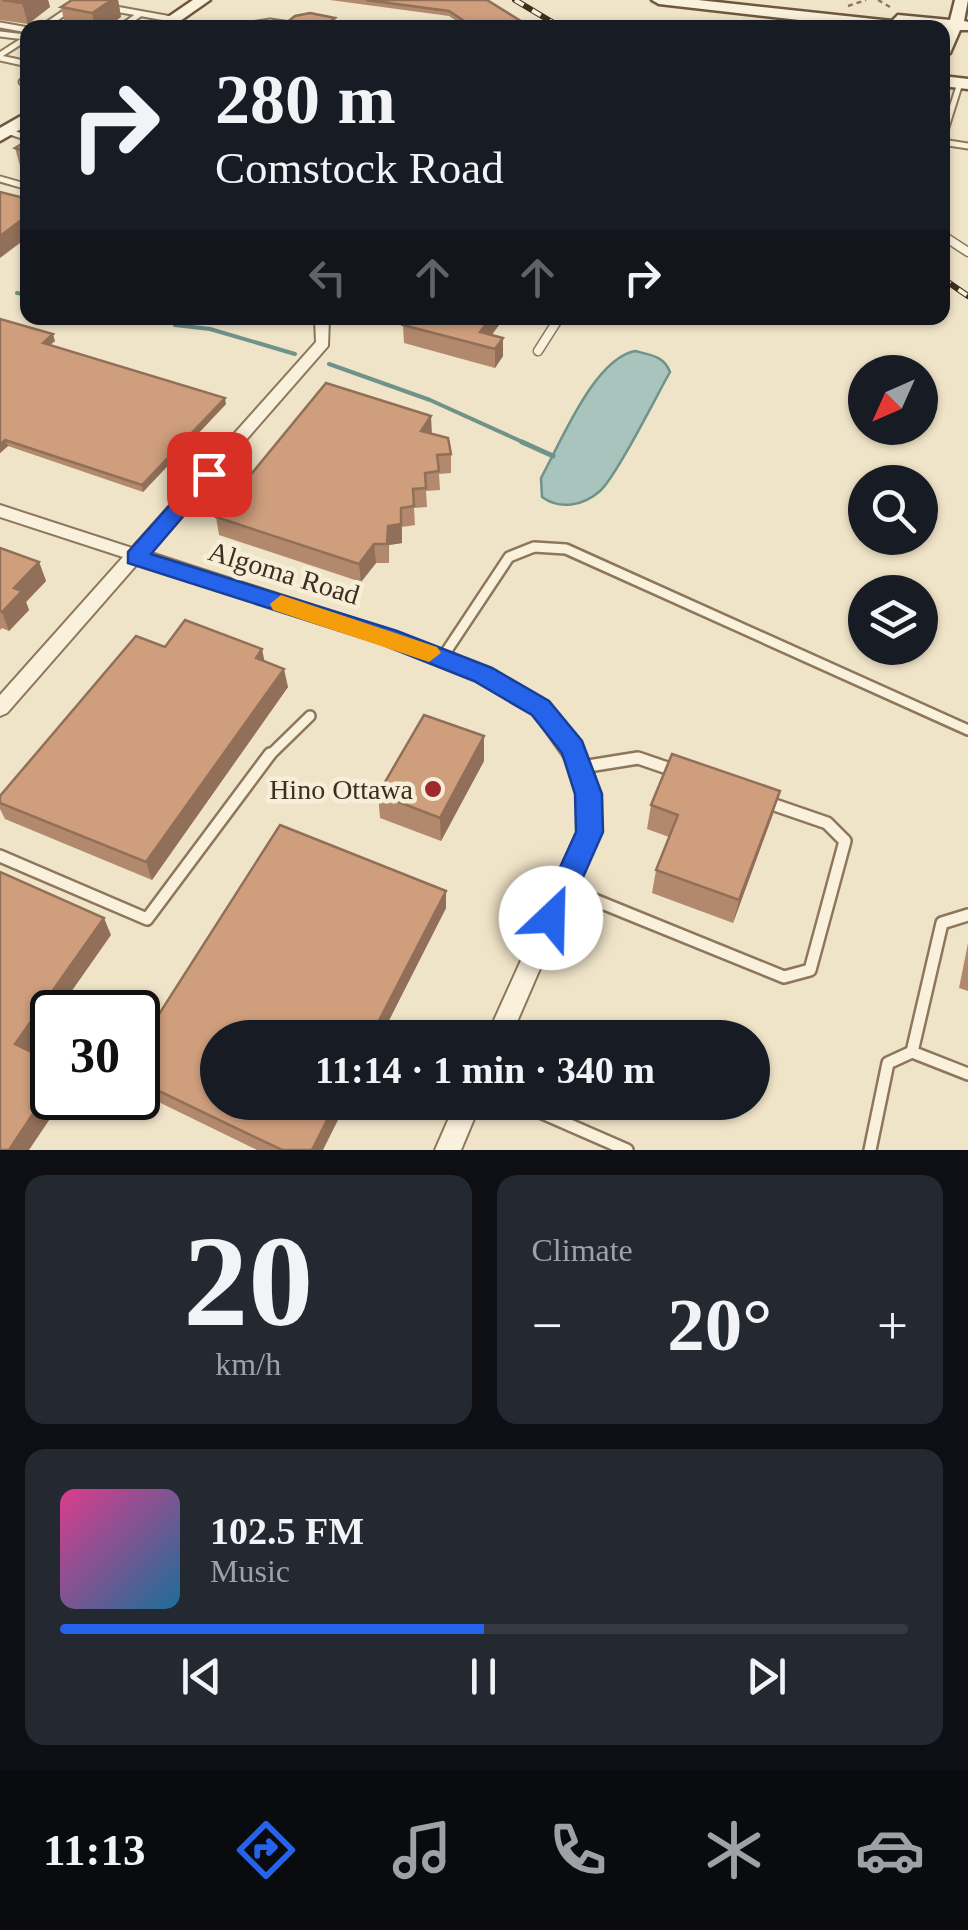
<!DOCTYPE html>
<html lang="en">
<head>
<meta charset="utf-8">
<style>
  :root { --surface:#171b24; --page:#242831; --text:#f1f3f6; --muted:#9ea1a6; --line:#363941; --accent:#2563eb }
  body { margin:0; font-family:"Times New Roman",serif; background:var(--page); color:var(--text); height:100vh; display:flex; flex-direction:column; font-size:38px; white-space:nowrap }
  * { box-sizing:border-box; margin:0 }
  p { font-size:32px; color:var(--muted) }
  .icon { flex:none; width:55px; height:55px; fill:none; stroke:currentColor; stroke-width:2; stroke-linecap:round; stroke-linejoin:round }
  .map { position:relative; height:1150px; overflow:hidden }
  .drawer { display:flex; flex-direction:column; gap:25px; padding:25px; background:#0d0f14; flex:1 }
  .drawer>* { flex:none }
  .guide { position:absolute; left:20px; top:20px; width:930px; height:305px; border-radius:20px; box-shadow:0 2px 8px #0004; background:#171b24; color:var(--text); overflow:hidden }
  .needle { width:65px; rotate:225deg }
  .fabs { position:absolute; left:848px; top:355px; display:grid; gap:20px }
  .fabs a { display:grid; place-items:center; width:90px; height:90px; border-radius:50%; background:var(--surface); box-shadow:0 2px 8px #0004; font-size:50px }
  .speed { position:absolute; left:30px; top:990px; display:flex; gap:20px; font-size:50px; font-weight:700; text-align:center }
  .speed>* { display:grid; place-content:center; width:130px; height:130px; border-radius:50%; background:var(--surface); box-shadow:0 2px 8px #0004; line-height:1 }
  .speed .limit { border:5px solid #111; border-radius:15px; background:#fff; color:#111 }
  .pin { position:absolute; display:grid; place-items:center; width:85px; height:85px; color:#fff; margin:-42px; border-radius:20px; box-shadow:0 5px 15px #0006 }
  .me { position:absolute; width:110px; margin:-55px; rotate:24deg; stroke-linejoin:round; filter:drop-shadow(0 0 8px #0008) }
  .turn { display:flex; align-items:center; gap:35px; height:210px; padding:0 30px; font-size:45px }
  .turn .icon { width:130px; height:130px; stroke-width:2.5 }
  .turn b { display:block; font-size:70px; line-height:85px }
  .lanes { display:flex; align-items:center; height:95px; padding:0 30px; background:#0003; justify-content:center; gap:50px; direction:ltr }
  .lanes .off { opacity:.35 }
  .big { font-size:75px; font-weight:700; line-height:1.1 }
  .drawer .card { flex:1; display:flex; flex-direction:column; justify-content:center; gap:15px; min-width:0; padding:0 35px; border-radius:20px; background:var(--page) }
  .drawer .dial { align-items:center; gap:0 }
  .dial b { font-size:130px; line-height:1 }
  .song { display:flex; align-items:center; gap:30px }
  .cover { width:120px; height:120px; border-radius:15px; background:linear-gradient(135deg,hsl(330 70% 55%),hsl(200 70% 35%)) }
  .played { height:10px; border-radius:5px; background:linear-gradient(90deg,var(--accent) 50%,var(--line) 50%) }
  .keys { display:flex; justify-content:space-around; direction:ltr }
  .heat { display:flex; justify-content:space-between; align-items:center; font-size:55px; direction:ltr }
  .drawer .tiles { flex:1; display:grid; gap:25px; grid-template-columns:1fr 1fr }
  .card:last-child { grid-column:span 2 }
  .trip { position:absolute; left:200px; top:1020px; width:570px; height:100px; border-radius:50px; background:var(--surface); box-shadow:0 2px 8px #0004; font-weight:700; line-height:100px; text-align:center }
  .menu { display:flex; height:160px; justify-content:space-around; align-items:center; background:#090b0e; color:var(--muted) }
  .menu .icon { width:70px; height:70px }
  .menu .active { color:var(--accent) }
  .menu b { font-size:45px; color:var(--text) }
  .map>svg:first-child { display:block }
  .water { fill:#a9c4bc; stroke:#6f938a; stroke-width:2.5 }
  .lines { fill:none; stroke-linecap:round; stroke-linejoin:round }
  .stream-far1 { stroke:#6f938a; stroke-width:4 }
  .stream { stroke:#6f938a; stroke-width:5 }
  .lane-far3-casing { stroke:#8d765c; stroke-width:9 }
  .lane-far2-casing { stroke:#8d765c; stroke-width:11 }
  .lane-far1-casing { stroke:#8d765c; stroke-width:14 }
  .lane-casing { stroke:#8d765c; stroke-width:16 }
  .street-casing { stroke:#8d765c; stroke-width:4 }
  .secondary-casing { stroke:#6f573f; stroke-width:5 }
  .path { stroke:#8d765c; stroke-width:2.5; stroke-dasharray:5 4; stroke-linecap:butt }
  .lane-far3 { stroke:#faf1dc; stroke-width:5 }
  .lane-far2 { stroke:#faf1dc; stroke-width:8 }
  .lane-far1 { stroke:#faf1dc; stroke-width:9 }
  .lane { stroke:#faf1dc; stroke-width:11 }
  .street { fill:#faf1dc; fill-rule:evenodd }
  .secondary { fill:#faf1dc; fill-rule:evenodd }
  .rail-casing { stroke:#3d2e20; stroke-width:6 }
  .rail { stroke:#f7eed8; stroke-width:4; stroke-dasharray:10; stroke-linecap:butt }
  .wall { fill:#b2896c }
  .shaded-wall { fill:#916f58 }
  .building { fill:#cf9f7d; stroke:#916f58; stroke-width:2.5 }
  .route { fill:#2563eb; stroke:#184099; stroke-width:2.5 }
  .slow { fill:#f59e0b }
  .poi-dot { fill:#9e2a2b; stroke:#f7eed8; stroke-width:4 }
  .labels { text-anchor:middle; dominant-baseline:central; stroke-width:9; stroke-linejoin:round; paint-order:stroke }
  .street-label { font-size:28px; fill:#3d2e20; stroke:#f7eed8 }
  .poi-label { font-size:28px; fill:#3d2e20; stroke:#f7eed8; text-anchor:end }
</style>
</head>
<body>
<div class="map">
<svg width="968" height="1150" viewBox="0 0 968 1150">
  <rect width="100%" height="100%" fill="#f0e4c8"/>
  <path class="water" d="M635,351C651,355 664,356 670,372C657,395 616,477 600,491C583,506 560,510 542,497L541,478C561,442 594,359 635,351Z"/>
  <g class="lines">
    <path class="stream-far1" d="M17,293L28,295
      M117,318L151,321
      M175,325L210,329L295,354
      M329,364L430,400L527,444"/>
    <path class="stream" d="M522,442L553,456"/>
    <g class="lane-far3-casing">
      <path id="lane-far3" d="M110,8L171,19
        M0,25L28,30
        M42,28L70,9
        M120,28L140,14
        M234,28L270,22L311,28
        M0,34L25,37
        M0,55L28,37
        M0,58L28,64
        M22,82L28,83
        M7,131L28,138
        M942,140L960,83
        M942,142L968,146
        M0,179L28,187"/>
    </g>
    <g class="lane-far2-casing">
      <path id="lane-far2" d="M942,235L968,252
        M538,351L559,318"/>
    </g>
    <g class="lane-far1-casing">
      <path id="lane-far1" d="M209,473L244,486
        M442,658L509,557L534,547L566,549L968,730
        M268,757L310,716"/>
    </g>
    <g class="lane-casing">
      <path id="lane" d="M582,767L638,758L676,771
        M0,856L147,919L270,754
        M565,888L784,977L810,970L845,841L827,823L766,802
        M912,1052L942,923L968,915
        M517,1102L627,1150
        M870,1150L888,1063L912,1052L968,1074"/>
    </g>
    <g class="street-casing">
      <path id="street" d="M315,318H329L328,346L148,552L395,632L490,669L547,703L592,767L599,794V832L510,1038H486L579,832V794L573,770L533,713L476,679L383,642L139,562L7,713L0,716V695L123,557L0,517V505L132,548L316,342Z
        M456,1102H481L461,1150H435Z"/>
    </g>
    <g class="secondary-casing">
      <path id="secondary" d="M193,0H210L170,28H152Z
        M652,0H698L892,21L898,15L950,20L955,0H968L964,21L968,22V30H960L950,53L942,57L946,28H869L659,4Z
        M942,76L968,79V89L942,86Z
        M28,112V125L0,141V128Z"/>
    </g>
    <path class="path" d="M878,0L890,7
      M848,6L866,0
      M190,25L202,28"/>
    <use href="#lane-far3" class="lane-far3"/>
    <use href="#lane-far2" class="lane-far2"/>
    <use href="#lane-far1" class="lane-far1"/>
    <use href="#lane" class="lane"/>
    <use href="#street" class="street"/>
    <use href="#secondary" class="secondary"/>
    <g class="rail-casing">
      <path id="rail" d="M515,0L562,28
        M942,278L968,296"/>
    </g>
    <use href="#rail" class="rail"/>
  </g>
  <path class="wall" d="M0,0H48L50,7L28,24L0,20Z
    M72,0H118L121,17L106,28H66L61,7Z
    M330,0H487L524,23L523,28H467L449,16Z
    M28,140V168L20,166L15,148Z
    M436,318H504L492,335L503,356L495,368L404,343L403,325Z
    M0,319L55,341L50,345L226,404L143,492L8,446L0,453Z
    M432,434L451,454V473L439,474L440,490L426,491L427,507L414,508L415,525L402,527V543L389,545V563H376L361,582L219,535L216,517Z
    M0,548L39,562L46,581L26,602L29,610L9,631L2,628L0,630Z
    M165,647L265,661L288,687L152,880L5,819L0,809V796Z
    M484,761L441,841L380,818L378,794Z
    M651,805L773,814L733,923L652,893L656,870L669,837L647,829Z
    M446,891V908L380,1038H218L323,1150H257L138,1092V1047Z
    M968,943V991L959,988Z"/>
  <path class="shaded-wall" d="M26,0H48L50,7L28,24L22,3Z
    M112,0H118L121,17L106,28H95L92,13Z
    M28,215V237L0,258V236Z
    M491,318H504L483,346L480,332Z
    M53,334L55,341L45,349L43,343Z
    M503,338V356L495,368V349Z
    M225,398L226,404L143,492L142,485Z
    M431,416L432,435L421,431Z
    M5,440L8,446L0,453V445Z
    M401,508L402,543L389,545V563L388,526Z
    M374,544L376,563L361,582L359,564Z
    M39,562L46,581L26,602L29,610L9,631L2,612L14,588Z
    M262,649L266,668L256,658Z
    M284,669L288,687L152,880L146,862Z
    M484,736V761L441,841L440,818Z
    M780,791L773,814L733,923L739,900Z
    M446,891V908L380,1038H370Z
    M104,918L111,935L57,1012H52V1019L24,1060L15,1044Z
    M52,1085V1098H64L29,1150H9Z
    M336,1102H347L323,1150H312Z"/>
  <path class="building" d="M2,0H26L22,3Z
    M72,0H112L92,13L61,7Z
    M366,0H487L524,23L507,28H475L449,11Z
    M310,13L335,18L330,22L341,24L337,28H280L295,16Z
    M28,140V152L15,148Z
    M0,192L28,199V215L0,236Z
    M409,318L435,319L436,318H491L480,332L503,338L495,349L403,325Z
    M0,319L53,334L43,343L225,398L142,485L5,440L0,445Z
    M326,383L431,416L421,431L448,438L451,454L437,455L439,471L425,473L426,488L413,489L414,506L401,508V524L388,526L387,544H374L359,564L216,517Z
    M0,548L39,562L14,588L22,591L2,612L0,611Z
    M185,620L262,649L256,658L284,669L146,862L0,803V796L136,636L165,647Z
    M424,715L484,736L440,818L378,794Z
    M672,754L780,791L739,900L656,870L678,815L651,805Z
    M280,825L446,891L370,1038H218V1102H336L312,1150H282L138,1081V1047Z
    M0,872L104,918L15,1044L52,1062V1085L9,1150H0Z"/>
  <path class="route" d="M209,467L216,469V478L151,554L397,631L492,668L549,701L582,741L602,794L603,832L561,927L551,930L541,927L537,918L576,832L575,794L562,753L532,715L474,681L381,644L128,563V552L202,469Z"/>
  <path class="slow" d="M281,595L437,647L441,653L429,662L273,610L270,604Z"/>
  <circle class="poi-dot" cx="433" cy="789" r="10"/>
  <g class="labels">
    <g class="street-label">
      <text transform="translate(284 573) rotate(17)">Algoma Road</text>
    </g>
    <g class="poi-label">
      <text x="413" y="789">Hino Ottawa</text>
    </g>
  </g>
</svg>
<div class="fabs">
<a><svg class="needle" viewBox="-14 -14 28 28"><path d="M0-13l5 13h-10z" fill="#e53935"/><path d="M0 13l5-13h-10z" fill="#9ea1a6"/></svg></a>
<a><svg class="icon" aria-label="search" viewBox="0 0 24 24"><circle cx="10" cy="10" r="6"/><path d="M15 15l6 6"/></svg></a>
<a><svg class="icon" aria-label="layers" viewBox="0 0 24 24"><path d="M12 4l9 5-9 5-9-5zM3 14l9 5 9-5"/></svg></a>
</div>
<div class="speed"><div class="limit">30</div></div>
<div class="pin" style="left:209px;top:474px;background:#d93025"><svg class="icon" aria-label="arrive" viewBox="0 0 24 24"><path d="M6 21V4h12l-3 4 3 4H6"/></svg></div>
<svg class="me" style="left:551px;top:918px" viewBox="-20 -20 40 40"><circle r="19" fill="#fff"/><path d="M0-13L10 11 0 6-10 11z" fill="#2563eb"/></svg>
<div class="trip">11:14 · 1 min · 340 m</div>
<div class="guide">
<div class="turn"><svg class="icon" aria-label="right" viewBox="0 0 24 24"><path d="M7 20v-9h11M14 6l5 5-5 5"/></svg><div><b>280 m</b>Comstock Road</div></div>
<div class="lanes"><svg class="icon off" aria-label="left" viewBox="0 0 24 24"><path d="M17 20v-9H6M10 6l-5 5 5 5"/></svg><svg class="icon off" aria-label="ahead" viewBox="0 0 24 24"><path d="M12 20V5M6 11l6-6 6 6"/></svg><svg class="icon off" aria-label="ahead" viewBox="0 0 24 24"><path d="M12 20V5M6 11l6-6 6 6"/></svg><svg class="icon" aria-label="right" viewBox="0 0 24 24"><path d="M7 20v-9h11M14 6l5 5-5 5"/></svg></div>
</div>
</div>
<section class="drawer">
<div class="tiles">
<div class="card dial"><b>20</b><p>km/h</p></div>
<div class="card"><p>Climate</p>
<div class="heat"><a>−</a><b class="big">20°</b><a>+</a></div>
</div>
<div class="card">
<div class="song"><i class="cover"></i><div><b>102.5 FM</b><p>Music</p></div></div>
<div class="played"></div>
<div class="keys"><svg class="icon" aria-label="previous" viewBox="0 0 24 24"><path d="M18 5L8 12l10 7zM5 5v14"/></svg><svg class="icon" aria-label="pause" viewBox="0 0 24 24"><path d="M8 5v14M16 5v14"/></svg><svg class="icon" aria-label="next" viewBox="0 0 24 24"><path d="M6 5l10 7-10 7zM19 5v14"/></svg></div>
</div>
</div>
</section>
<nav class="menu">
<b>11:13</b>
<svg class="icon active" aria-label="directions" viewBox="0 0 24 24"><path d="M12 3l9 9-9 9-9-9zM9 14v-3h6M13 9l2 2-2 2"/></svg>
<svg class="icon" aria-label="music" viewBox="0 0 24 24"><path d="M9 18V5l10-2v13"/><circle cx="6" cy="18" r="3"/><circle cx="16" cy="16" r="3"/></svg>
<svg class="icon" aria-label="phone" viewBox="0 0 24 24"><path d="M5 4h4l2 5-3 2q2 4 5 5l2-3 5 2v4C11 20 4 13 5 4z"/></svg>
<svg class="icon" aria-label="climate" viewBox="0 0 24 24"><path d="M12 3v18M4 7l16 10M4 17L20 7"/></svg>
<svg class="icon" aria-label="car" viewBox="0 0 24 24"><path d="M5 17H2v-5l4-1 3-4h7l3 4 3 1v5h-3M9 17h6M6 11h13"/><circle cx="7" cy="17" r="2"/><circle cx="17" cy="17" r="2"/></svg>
</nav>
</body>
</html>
